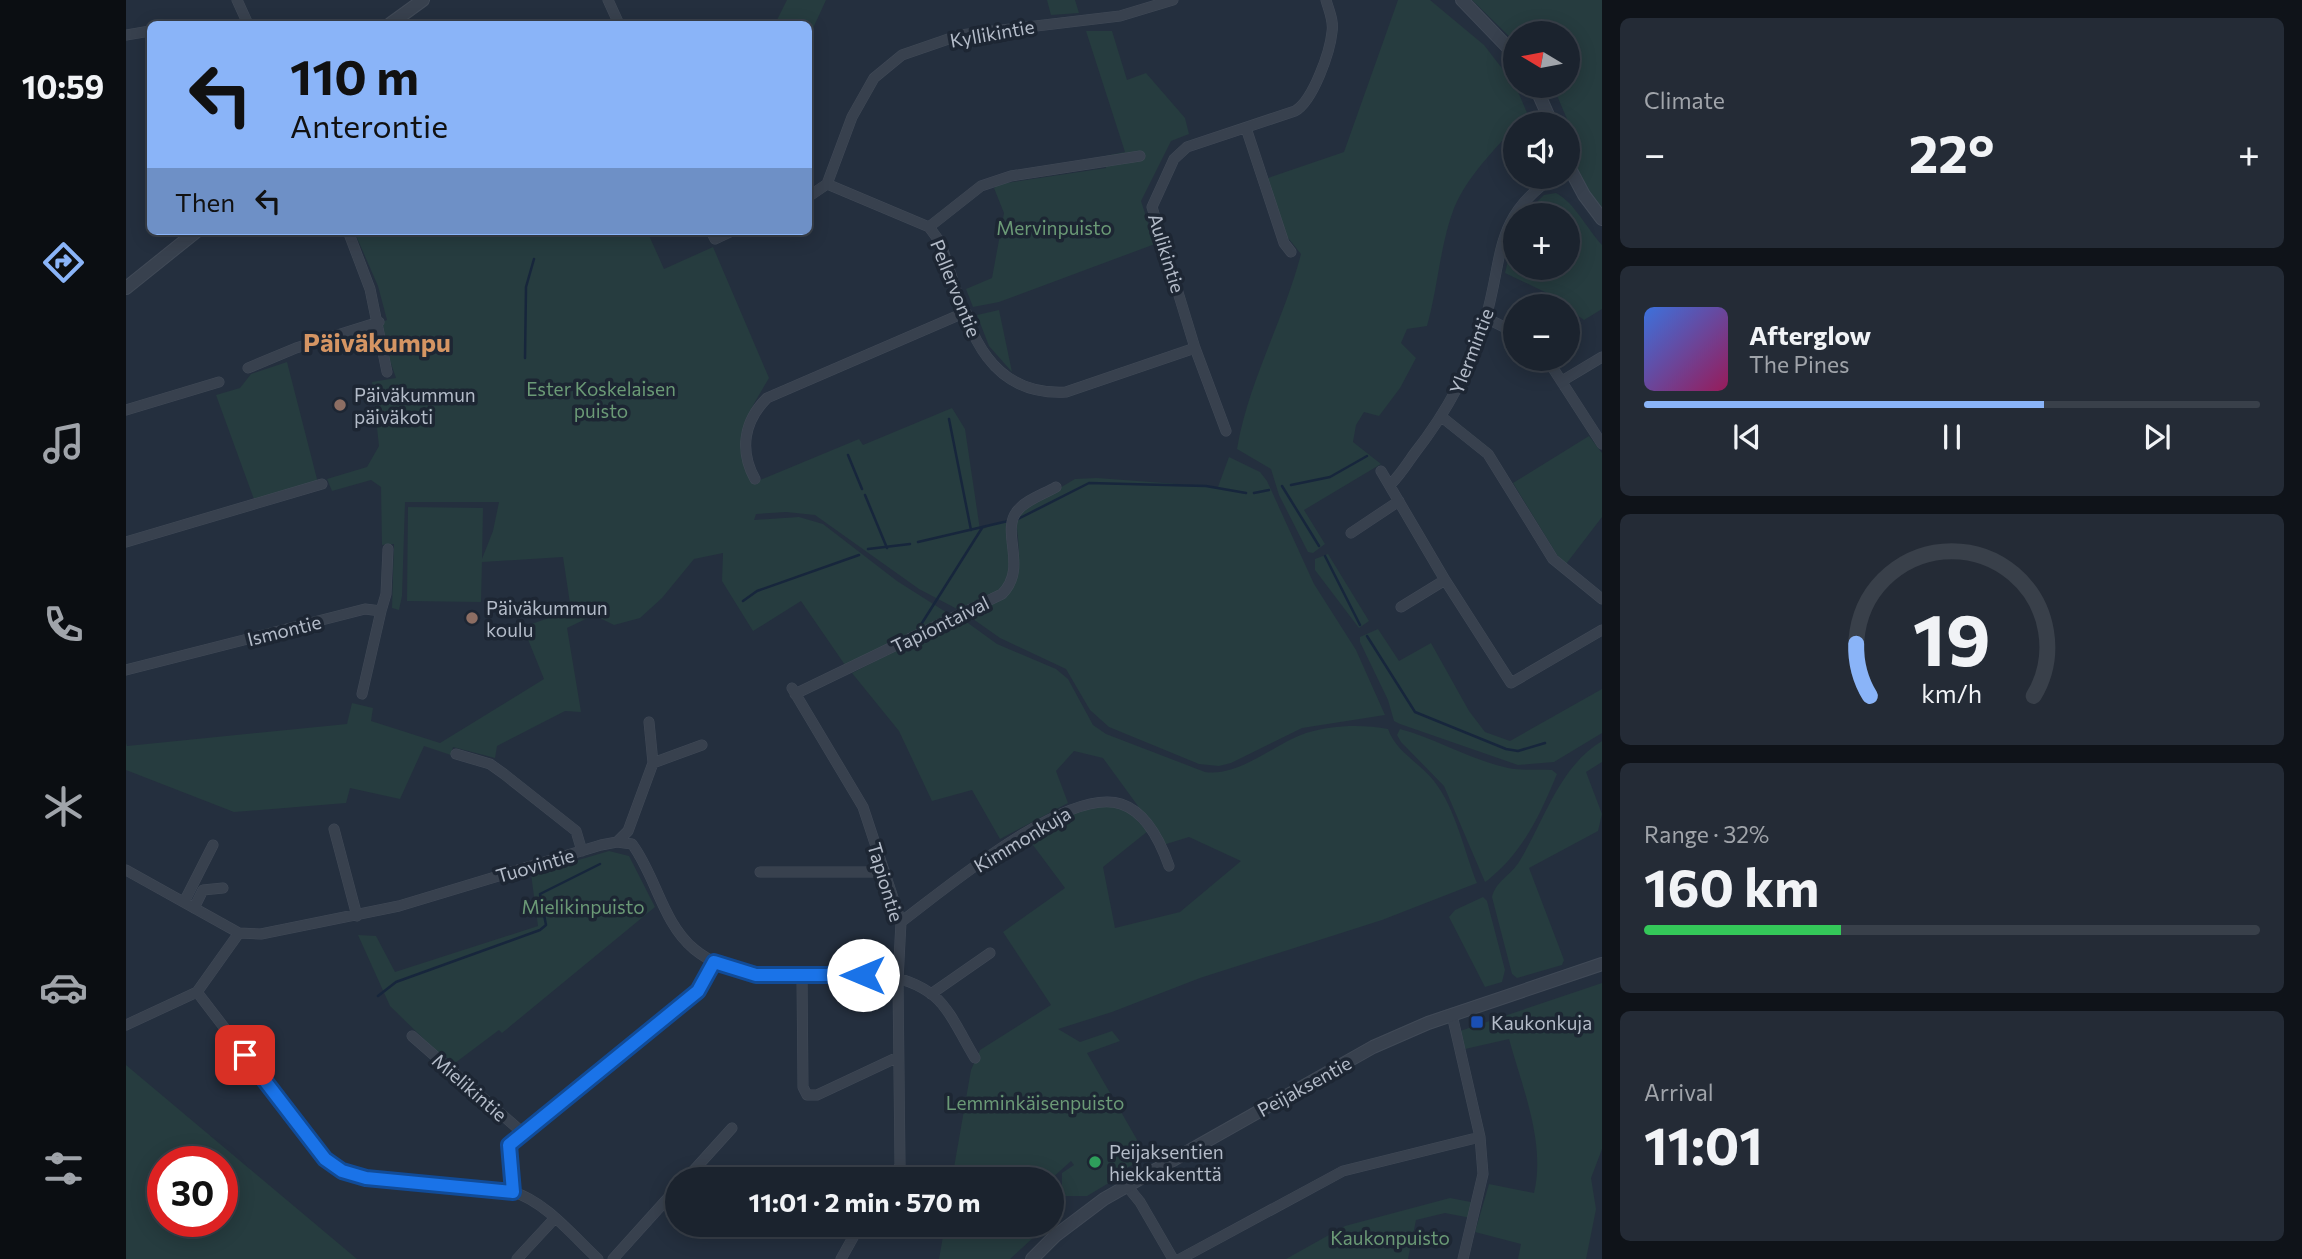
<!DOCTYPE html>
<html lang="en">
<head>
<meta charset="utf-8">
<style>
  :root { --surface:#1b232e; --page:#242b36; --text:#f1f3f6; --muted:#a0a4aa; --line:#39404a; --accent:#8ab4f8 }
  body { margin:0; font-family:Commissioner,sans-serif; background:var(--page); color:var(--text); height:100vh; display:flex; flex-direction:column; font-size:26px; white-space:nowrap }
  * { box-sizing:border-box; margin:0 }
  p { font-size:23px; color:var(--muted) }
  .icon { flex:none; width:38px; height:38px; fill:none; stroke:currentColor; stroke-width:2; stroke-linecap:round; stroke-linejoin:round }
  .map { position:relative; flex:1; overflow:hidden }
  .sheet { display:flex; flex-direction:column; gap:18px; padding:18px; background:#0f1319; width:700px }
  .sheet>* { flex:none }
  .hud { position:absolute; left:21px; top:21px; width:665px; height:214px; border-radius:10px; box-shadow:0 4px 18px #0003,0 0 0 2px var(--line); background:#8ab4f8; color:#111; overflow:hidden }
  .needle { width:46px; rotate:280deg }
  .buttons { position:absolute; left:1377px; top:21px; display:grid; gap:14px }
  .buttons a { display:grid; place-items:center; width:77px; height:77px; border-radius:50%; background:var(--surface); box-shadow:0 4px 18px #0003,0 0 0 2px var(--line); font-size:35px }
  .speed { position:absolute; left:21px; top:1146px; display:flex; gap:14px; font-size:35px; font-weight:700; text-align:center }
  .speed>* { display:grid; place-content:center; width:91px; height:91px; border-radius:50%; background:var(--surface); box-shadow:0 4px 18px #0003,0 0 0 2px var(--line); line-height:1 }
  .speed .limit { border:10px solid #d22; background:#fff; color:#111 }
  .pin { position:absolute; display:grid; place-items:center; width:60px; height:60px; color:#fff; margin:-30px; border-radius:14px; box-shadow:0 4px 10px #0006 }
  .me { position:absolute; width:77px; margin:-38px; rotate:270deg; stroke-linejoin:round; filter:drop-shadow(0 0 5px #0008) }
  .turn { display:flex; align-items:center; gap:24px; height:147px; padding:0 28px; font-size:32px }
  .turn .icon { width:91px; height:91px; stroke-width:2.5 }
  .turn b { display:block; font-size:49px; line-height:60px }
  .then { display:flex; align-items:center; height:66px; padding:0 28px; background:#0003; gap:14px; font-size:26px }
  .big { font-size:52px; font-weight:700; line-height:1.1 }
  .sheet .card { flex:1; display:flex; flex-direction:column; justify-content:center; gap:10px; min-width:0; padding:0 24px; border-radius:10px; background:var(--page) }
  .sheet .dial { align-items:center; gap:0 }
  .dial svg { height:182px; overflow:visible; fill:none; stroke:var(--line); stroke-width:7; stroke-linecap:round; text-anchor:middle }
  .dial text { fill:var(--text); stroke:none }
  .song { display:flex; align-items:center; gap:21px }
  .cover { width:84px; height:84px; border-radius:10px; background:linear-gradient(135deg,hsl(220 70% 55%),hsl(330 70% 35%)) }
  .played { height:7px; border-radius:4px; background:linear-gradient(90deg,var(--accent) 65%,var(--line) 65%) }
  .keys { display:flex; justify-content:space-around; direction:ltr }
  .heat { display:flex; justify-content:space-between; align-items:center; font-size:38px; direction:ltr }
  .charge { height:10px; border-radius:5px; background:linear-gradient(90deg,#34c759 32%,var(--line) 0) }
  .trip { position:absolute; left:539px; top:1167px; width:399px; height:70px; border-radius:35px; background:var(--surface); box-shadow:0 4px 18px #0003,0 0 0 2px var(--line); font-weight:700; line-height:70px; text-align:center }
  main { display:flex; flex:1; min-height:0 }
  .dock { display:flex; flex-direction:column; width:126px; justify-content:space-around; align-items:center; background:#0b0e12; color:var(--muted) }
  .dock .icon { width:49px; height:49px }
  .dock .selected { color:var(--accent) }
  .dock b { font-size:32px; color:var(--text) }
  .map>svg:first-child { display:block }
  .green { fill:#263c3f; fill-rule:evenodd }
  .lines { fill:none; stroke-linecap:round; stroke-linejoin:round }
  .stream { stroke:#17263c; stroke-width:2.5 }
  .minor-casing { stroke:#414a57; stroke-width:11 }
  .tertiary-casing { stroke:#414a57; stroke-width:14 }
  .minor { stroke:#38414e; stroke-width:10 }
  .tertiary { stroke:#38414e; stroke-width:12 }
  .route-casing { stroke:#114b97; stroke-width:18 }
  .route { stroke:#1a73e8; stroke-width:12 }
  .education-dot { fill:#8d6e63; stroke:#1d2633; stroke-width:2.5 }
  .transit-dot { fill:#1a4fb4; stroke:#1d2633; stroke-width:2.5 }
  .leisure-dot { fill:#2e9e5b; stroke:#1d2633; stroke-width:2.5 }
  .labels { text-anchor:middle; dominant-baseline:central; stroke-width:7; stroke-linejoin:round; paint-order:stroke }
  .street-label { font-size:19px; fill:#b4bcc9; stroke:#1d2633 }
  .park-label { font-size:19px; fill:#6b9a76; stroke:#1d2633 }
  .poi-label { font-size:19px; fill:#b4bcc9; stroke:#1d2633; text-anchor:start }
  .district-label { font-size:26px; font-weight:bold; fill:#d59563; stroke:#1d2633 }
</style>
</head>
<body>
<main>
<nav class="dock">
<b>10:59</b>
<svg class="icon selected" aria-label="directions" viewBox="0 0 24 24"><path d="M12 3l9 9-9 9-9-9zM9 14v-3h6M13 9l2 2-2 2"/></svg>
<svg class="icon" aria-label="music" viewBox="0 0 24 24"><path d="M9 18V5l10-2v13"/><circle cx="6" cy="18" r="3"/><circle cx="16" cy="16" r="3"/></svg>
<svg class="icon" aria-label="phone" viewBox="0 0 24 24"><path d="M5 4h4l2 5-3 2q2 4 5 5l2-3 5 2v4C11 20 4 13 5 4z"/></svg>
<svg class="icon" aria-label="climate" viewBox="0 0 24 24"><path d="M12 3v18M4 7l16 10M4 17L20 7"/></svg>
<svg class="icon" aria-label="car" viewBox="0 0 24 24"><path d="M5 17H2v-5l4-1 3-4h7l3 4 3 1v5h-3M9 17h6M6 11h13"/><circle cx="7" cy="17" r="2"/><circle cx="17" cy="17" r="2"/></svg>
<svg class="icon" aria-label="filters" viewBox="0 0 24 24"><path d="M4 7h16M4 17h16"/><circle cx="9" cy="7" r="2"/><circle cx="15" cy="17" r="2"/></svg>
</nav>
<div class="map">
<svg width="1476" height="1259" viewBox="0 0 1476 1259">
  <rect width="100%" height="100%" fill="#242f3e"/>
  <path class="green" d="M661,0H700L683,37L682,24H649Z
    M921,0H949L953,13L925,15Z
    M1272,0H1304L1358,45L1389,85L1406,124H1390L1389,156L1376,141C1357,162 1339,182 1328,208C1314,245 1312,287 1301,326L1281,329L1275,343L1290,358L1274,388L1253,416L1238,412L1230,425L1227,442L1255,464L1178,510L1199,544L1187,553L1182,552L1153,495L1145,469L1111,449C1122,382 1158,320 1175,254L1154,228L1142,178L1218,152Z
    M1346,0H1476V219L1442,165V142L1449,138L1427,86H1442V33H1390L1389,42Z
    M960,31H986L1001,80L1020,73L1059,118L1063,134L1045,141L1015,201L1029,244L873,302L847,307L840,289L866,278L878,213L868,188L873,184L980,168L979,156L999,152Z
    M1430,193C1449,203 1461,229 1476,245V309L1458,320L1419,292L1379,273L1389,231L1390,268H1442V215H1398L1418,195Z
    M228,231H521L538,269L587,247L643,378C622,414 604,437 624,479L634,480L733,439L737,445L826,408L839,429L854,530L880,520L884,548L882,581L870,593L833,610L793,589L689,515L660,512L630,514L628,520L673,517L697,524L771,581L823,614L719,665L675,601L627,631L596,581L597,553L568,559L536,598L514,618L488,625L468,615L441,628L455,712L439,711L371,746L369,758L327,747L325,755L298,746L274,799L224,788L220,803L108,812L0,770V743L1,746L221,724L226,703L247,708L245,721L314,743L418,679L397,627L445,610L437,557L356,562L355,602L281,601L282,507L357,508L356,559L367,531L373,502H279L276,596L273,610L266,608L268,544L256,545L255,487L245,480L206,491L201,479L241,467L253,446L246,382L270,378L258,343L256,322L261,320L252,286Z
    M873,310L886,372L863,346L851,315Z
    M161,362L192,483L129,502L90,395L114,388L125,374Z
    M1463,436L1476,453V517L1440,564L1431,555L1387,483Z
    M1103,457L1134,472L1141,481L1188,584L1230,650L1259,715L1176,728L1105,763L1093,766L1073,764L983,727L964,710L940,669L874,638L840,614C885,593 897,592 892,538C891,528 889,520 895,511L949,479L971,478L1092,487Z
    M1202,554L1243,621L1233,628L1189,570V559Z
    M835,618L871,644L930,669L942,679L967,725L980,734L1079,772C1113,777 1148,744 1180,733C1205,725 1237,724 1262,729C1270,752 1293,762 1308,781C1330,809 1338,851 1351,883L1256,920L1074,978L986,1012L932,1029L954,1042L986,1031L994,1041L961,1053L1021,1157L995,1171L996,1175L961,1196H936V1173L948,1165L945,1161L925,1179H826L845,1070L854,1050L925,1005L877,932L939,888L901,837C925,823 969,790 998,808C1006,814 1014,824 1022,831L977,867L989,928L1054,912L1115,861L1063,837L1037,845L1028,828L977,758L948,751L930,771L942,803L874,839L846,790L806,801L773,731L726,673Z
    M1252,629L1273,661L1305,643L1343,711L1359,732L1384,741L1476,689V733L1428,762L1392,765L1274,724L1268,721L1262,700L1234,642V637Z
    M1274,729C1311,739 1345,760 1382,768C1396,771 1411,769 1426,770L1431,774C1414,815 1397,852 1362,880L1359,882L1318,786L1275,742L1271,735Z
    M1476,741V762L1460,772L1476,814L1472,831L1403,868L1438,960L1436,965L1391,978L1386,974L1366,897C1370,881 1385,875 1393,862C1419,820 1432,768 1476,741Z
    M483,851L503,856L529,907L376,1033L373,1030L329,1063L309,1050L264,1006L232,935L250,936L269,972L412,926L405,874Z
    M1357,897L1361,901L1379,970L1376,982L1359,987L1323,917L1329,910Z
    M1476,983V1149L1465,1178L1470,1209L1460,1259H1392L1395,1244L1349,1232L1363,1184L1408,1193C1420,1142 1396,1087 1383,1039L1339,1049L1334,1031Z
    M0,1065L231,1259H0ZM37,1162H96V1222H37Z
    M1324,1198L1350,1203L1345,1218L1319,1213L1290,1220L1282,1259H1160L1219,1226Z
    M819,1225H921L884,1259H813Z"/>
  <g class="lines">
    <path class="stream" d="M399,358L400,287L408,259
      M823,419L845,530
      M722,455L736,489
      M1165,485L1204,477L1241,456
      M1156,486L1193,546
      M1128,493L1143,490
      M739,495L761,548
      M892,519L963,483L1080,486L1120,493
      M792,542L882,521
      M742,549L784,544
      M1199,556L1234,625
      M617,601L631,591L733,555
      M796,623L856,528
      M1241,636L1289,712L1380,749L1392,751L1419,743
      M781,648L783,645
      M252,996L270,982L414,930L420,925L414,894L474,864"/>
    <g class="minor-casing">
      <path id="minor" d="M111,0L122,24
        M482,0L493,24
        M0,35L24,31
        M1120,128L1158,243L1165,252
        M701,184L803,227L814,242C839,309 850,397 940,392L1069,348
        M682,197L701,184L726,117L748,78L776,55L834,35L994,16L1047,0
        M803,227L855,186L885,176L1014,156
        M222,231L244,289L261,372
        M585,231L589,239L606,231
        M1360,318L1390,333
        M1421,359L1476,444
        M122,368L170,348L253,322
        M1436,381L1476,357
        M0,410L93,382
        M1317,418L1362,454L1427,559L1476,599
        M1100,431L1069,348L1026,207L1048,159L1061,147L1169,111C1187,101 1204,52 1206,32C1208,21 1203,11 1200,0
        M1255,471L1319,580L1385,683L1476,630
        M629,479C613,450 618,421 641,398L840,312
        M1265,484C1274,475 1281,464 1288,454C1321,412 1345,368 1360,317C1378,254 1367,219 1427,177
        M1225,533L1273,501
        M0,542L196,484
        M1275,607L1319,580
        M0,670L239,609L255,611L260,594L262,549
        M666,688L737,807L775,922L772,980L774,1164L770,1180
        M236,694L255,611
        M669,694L876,594C903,567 873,531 892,510C900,500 918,494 930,487
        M330,754L364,764L378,774L450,831L456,851
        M527,763L576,745
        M208,829L231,916
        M491,842L502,831L527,763L523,722
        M0,870L113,933L135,934L273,906L475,845L491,842L506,844C530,876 536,922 568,949C637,1006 743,944 808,996C825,1010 837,1039 849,1058
        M634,872H759
        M58,902L87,845
        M68,908L77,890L97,888
        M775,922C819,889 941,786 995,804C1020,812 1035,843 1043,866
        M113,933L71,992L199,1159L216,1171L240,1178L387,1192
        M676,976L677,1087L681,1095H691L772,1057
        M805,994L864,953
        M0,1025L71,992
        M286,1036L397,1133L383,1145L387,1192C419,1201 448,1237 472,1259
        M397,1133L572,991L588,962
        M559,1180L606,1128
        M1001,1186L1014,1202L1047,1259
        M391,1259L428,1219
        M487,1259L551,1188
        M715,1259L734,1225
        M1054,1259L1217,1171L1354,1137L1326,1015
        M1337,1259L1357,1174L1354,1137"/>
    </g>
    <g class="tertiary-casing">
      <path id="tertiary" d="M1336,0L1390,56
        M264,24L297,0
        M1409,86L1426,124
        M1442,165L1458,195L1476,219
        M0,288L71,231
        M906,1259L929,1236L978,1199L1247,1047L1302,1023L1476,964"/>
    </g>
    <use href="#minor" class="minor"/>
    <use href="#tertiary" class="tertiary"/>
  </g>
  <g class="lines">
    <g class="route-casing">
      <path id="route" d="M119,1055L199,1159L216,1171L240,1178L387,1192L383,1145L572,991L588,962L630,975H737"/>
    </g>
    <use href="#route" class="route"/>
  </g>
  <g class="education-dot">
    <circle cx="214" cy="405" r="7"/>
    <circle cx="346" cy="618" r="7"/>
  </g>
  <rect class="transit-dot" x="1344" y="1015" width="14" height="14" rx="3.5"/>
  <circle class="leisure-dot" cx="969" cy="1162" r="7"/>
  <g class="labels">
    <g class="street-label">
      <text transform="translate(866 33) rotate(-10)">Kyllikintie</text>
      <text transform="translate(1041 253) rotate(73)">Aulikintie</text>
      <text transform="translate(830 288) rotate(68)">Pellervontie</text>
      <text transform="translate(1345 351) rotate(-69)">Ylermintie</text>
      <text transform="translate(814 624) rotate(-26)">Tapiontaival</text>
      <text transform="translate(158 630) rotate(-14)">Ismontie</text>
      <text transform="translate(896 839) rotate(-31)">Kimmonkuja</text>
      <text transform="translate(409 865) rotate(-16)">Tuovintie</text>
      <text transform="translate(760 882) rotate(73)">Tapiontie</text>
      <text transform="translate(1178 1086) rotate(-29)">Peijaksentie</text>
      <text transform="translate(344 1087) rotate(41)">Mielikintie</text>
    </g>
    <g class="park-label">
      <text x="928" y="227">Mervinpuisto</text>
      <text x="475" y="388">Ester Koskelaisen<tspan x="475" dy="22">puisto</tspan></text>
      <text x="457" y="906">Mielikinpuisto</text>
      <text x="909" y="1102">Lemminkäisenpuisto</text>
      <text x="1264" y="1237">Kaukonpuisto</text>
    </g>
    <g class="poi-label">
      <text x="228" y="394">Päiväkummun<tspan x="228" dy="22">päiväkoti</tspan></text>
      <text x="360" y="607">Päiväkummun<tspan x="360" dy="22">koulu</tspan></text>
      <text x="1365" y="1022">Kaukonkuja</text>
      <text x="983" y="1151">Peijaksentien<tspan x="983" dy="22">hiekkakenttä</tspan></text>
    </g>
    <g class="district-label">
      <text x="251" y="341">Päiväkumpu</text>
    </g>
  </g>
</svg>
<div class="buttons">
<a><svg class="needle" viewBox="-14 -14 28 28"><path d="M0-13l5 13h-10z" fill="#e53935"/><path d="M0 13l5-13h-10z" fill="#a0a4aa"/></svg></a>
<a><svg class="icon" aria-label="sound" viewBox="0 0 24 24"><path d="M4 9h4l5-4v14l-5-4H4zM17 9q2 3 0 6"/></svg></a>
<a>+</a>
<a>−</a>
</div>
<div class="speed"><div class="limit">30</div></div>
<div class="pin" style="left:119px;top:1055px;background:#d93025"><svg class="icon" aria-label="arrive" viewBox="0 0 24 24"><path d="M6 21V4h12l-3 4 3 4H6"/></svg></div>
<svg class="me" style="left:737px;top:975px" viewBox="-20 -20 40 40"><circle r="19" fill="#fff"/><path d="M0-13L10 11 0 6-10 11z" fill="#1a73e8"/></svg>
<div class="trip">11:01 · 2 min · 570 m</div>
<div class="hud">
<div class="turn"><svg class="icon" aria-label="left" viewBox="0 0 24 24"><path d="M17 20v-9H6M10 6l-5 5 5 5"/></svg><div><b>110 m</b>Anterontie</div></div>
<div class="then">Then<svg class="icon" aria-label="left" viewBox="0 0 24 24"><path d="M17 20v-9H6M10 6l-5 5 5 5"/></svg></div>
</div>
</div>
<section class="sheet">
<div class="card"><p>Climate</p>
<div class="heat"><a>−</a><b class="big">22°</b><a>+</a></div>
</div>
<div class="card">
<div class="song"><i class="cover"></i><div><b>Afterglow</b><p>The Pines</p></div></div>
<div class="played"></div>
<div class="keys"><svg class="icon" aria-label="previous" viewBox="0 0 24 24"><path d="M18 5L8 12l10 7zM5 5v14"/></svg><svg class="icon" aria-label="pause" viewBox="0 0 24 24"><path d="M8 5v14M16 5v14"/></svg><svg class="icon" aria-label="next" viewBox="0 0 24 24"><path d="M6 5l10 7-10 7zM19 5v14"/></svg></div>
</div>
<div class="card dial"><svg viewBox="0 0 100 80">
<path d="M14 69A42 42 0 1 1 86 69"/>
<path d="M14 69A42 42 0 0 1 8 46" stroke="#8ab4f8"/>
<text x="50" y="56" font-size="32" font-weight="700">19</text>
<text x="50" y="72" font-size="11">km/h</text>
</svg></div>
<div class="card"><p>Range · 32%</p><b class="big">160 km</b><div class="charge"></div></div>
<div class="card"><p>Arrival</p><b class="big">11:01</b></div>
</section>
</main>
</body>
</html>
